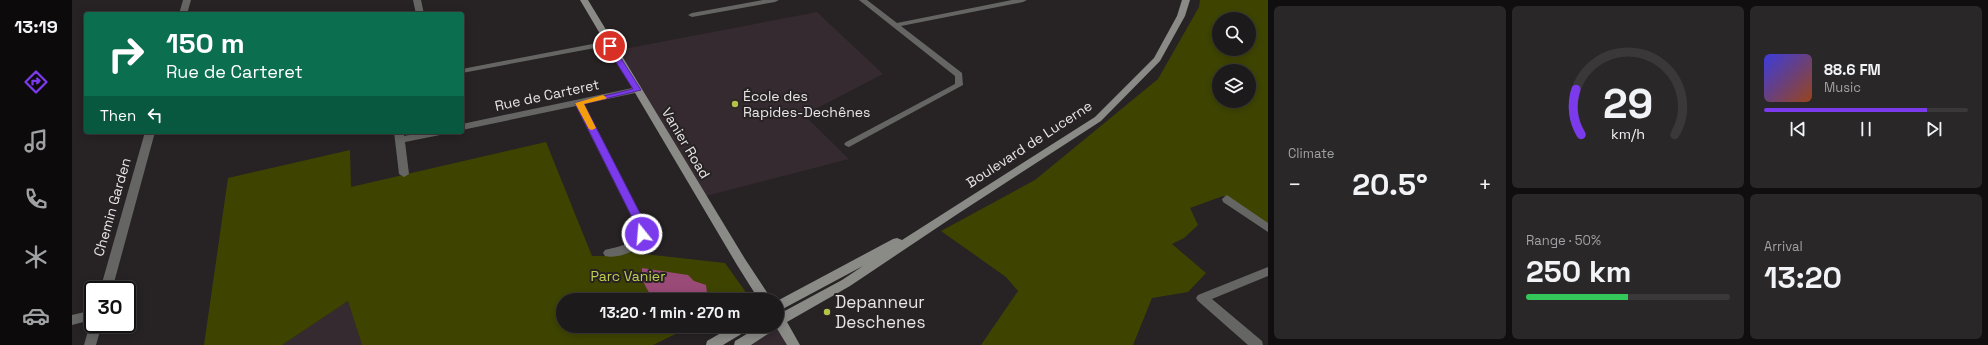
<!DOCTYPE html>
<html lang="en">
<head>
<meta charset="utf-8">
<style>
  :root { --surface:#1d1a1b; --page:#2a2728; --text:#f1f3f6; --muted:#a0a1a3; --line:#3b383a; --accent:#7c3aed }
  body { margin:0; font-family:"Space Grotesk",sans-serif; background:var(--page); color:var(--text); height:100vh; display:flex; flex-direction:column; font-size:15px; white-space:nowrap }
  * { box-sizing:border-box; margin:0 }
  p { font-size:13px; color:var(--muted) }
  .icon { flex:none; width:22px; height:22px; fill:none; stroke:currentColor; stroke-width:2; stroke-linecap:round; stroke-linejoin:round }
  .map { position:relative; flex:1; overflow:hidden }
  .side { display:flex; flex-direction:column; gap:6px; padding:6px; background:#100e0f; width:720px }
  .side>* { flex:none }
  .banner { position:absolute; left:12px; top:12px; width:380px; height:122px; border-radius:4px; box-shadow:0 2px 10px #0003,0 0 0 1px var(--line); background:#0b6e4f; color:#fff; overflow:hidden }
  .fabs { position:absolute; left:1140px; top:12px; display:grid; gap:8px }
  .fabs a { display:grid; place-items:center; width:44px; height:44px; border-radius:50%; background:var(--surface); box-shadow:0 2px 10px #0003,0 0 0 1px var(--line); font-size:20px }
  .speed { position:absolute; left:12px; top:281px; display:flex; gap:8px; font-size:20px; font-weight:700; text-align:center }
  .speed>* { display:grid; place-content:center; width:52px; height:52px; border-radius:50%; background:var(--surface); box-shadow:0 2px 10px #0003,0 0 0 1px var(--line); line-height:1 }
  .speed .limit { border:2px solid #111; border-radius:6px; background:#fff; color:#111 }
  .pin { position:absolute; display:grid; place-items:center; width:34px; height:34px; color:#fff; margin:-17px; border:2px solid #fff; border-radius:50%; box-shadow:0 1px 4px #0007 }
  .me { position:absolute; width:44px; margin:-22px; rotate:343deg; stroke-linejoin:round; filter:drop-shadow(0 0 3px #0008) }
  .turn { display:flex; align-items:center; gap:14px; height:84px; padding:0 16px; font-size:18px }
  .turn .icon { width:52px; height:52px; stroke-width:2.5 }
  .turn b { display:block; font-size:28px; line-height:34px }
  .then { display:flex; align-items:center; height:38px; padding:0 16px; background:#0003; gap:8px; font-size:15px }
  .big { font-size:30px; font-weight:800; line-height:1.1 }
  .side .tile { flex:1; display:flex; flex-direction:column; justify-content:center; gap:6px; min-width:0; padding:0 14px; border-radius:6px; background:var(--page) }
  .side .dial { align-items:center; gap:0 }
  .dial svg { height:104px; overflow:visible; fill:none; stroke:var(--line); stroke-width:7; stroke-linecap:round; text-anchor:middle }
  .dial text { fill:var(--text); stroke:none }
  .song { display:flex; align-items:center; gap:12px }
  .cover { width:48px; height:48px; border-radius:6px; background:linear-gradient(135deg,hsl(240 70% 55%),hsl(20 70% 35%)) }
  .played { height:4px; border-radius:2px; background:linear-gradient(90deg,var(--accent) 80%,var(--line) 80%) }
  .keys { display:flex; justify-content:space-around; direction:ltr }
  .heat { display:flex; justify-content:space-between; align-items:center; font-size:22px; direction:ltr }
  .charge { height:6px; border-radius:3px; background:linear-gradient(90deg,#34c759 50%,var(--line) 0) }
  .side .tiles { flex:1; display:grid; gap:6px; grid-template-columns:repeat(3,1fr) }
  .tile:first-child { grid-row:span 2 }
  .trip { position:absolute; left:484px; top:293px; width:228px; height:40px; border-radius:20px; background:var(--surface); box-shadow:0 2px 10px #0003,0 0 0 1px var(--line); font-weight:800; line-height:40px; text-align:center }
  main { display:flex; flex:1; min-height:0 }
  .dock { display:flex; flex-direction:column; width:72px; justify-content:space-around; align-items:center; background:#0c0a0b; color:var(--muted) }
  .dock .icon { width:28px; height:28px }
  .dock .active { color:var(--accent) }
  .dock b { font-size:18px; color:var(--text) }
  .map>svg:first-child { display:block }
  .built { fill:#342a2f }
  .green { fill:#3e4400; fill-rule:evenodd }
  .water { fill:#9a4a77 }
  .lines { fill:none; stroke-linecap:round; stroke-linejoin:round }
  .street { fill:#656663; fill-rule:evenodd }
  .secondary { fill:#8a8b87; fill-rule:evenodd }
  .route { fill:#7c3aed; stroke:#51269a }
  .slow { fill:#f59e0b }
  .poi-dot { fill:#b4c24a; stroke:#272224; stroke-width:1.5 }
  .labels { text-anchor:middle; dominant-baseline:central; stroke-width:4; stroke-linejoin:round; paint-order:stroke }
  .street-label { font-size:14px; fill:#e7e4e5; stroke:#272224 }
  .poi-label { font-size:14px; fill:#e7e4e5; stroke:#272224; text-anchor:start }
  .park-label { font-size:14px; fill:#c0ce50; stroke:#272224 }
  .near-poi-label { font-size:17px; fill:#e7e4e5; stroke:#272224; text-anchor:start }
</style>
</head>
<body>
<main>
<nav class="dock">
<b>13:19</b>
<svg class="icon active" aria-label="directions" viewBox="0 0 24 24"><path d="M12 3l9 9-9 9-9-9zM9 14v-3h6M13 9l2 2-2 2"/></svg>
<svg class="icon" aria-label="music" viewBox="0 0 24 24"><path d="M9 18V5l10-2v13"/><circle cx="6" cy="18" r="3"/><circle cx="16" cy="16" r="3"/></svg>
<svg class="icon" aria-label="phone" viewBox="0 0 24 24"><path d="M5 4h4l2 5-3 2q2 4 5 5l2-3 5 2v4C11 20 4 13 5 4z"/></svg>
<svg class="icon" aria-label="climate" viewBox="0 0 24 24"><path d="M12 3v18M4 7l16 10M4 17L20 7"/></svg>
<svg class="icon" aria-label="car" viewBox="0 0 24 24"><path d="M5 17H2v-5l4-1 3-4h7l3 4 3 1v5h-3M9 17h6M6 11h13"/><circle cx="7" cy="17" r="2"/><circle cx="17" cy="17" r="2"/></svg>
</nav>
<div class="map">
<svg width="1196" height="345" viewBox="0 0 1196 345">
  <rect width="100%" height="100%" fill="#272224"/>
  <path class="built" d="M745,12L811,74L732,115L777,159L630,197L541,51Z
    M276,301L290,345H210Z
    M705,326L722,345H674Z"/>
  <path class="green" d="M1128,0H1196V224L1151,196L1118,208L1126,225L1112,238L1100,244L1134,273L1116,292L1080,298L1061,345H909L946,291L934,277L869,231L963,180L1086,79L1127,7ZM1147,19H1177V49H1147ZM1147,71H1177V101H1147Z
    M474,142L520,256H534L554,252L653,263L678,298L674,300H491V326H620L581,345H290L276,301L210,345H132L156,178L278,150L279,187Z"/>
  <path class="water" d="M570,268L616,275L622,281L634,285L635,293L620,300H582C575,289 569,282 570,268Z"/>
  <g class="lines">
    <path class="street" d="M111,0H119L115,14H107Z
      M341,0H349L352,14H344Z
      M691,0H707L703,2L620,17L616,15L620,13Z
      M787,0H795L825,23L940,0H955L951,2L829,26L890,73L891,85L777,147L774,146L772,144L774,142L883,84V76Z
      M536,41H539V45L390,73V69Z
      M565,87L568,88L569,90L568,92L512,104L576,229C576,234 574,239 571,244C564,252 543,259 533,256L531,253L533,250C547,246 562,246 566,229L504,106L390,130V124Z
      M73,132H83L40,290H28Z
      M322,132H332V136L354,132H373L368,135L333,142L337,174L332,177L327,174Z
      M1155,195L1196,223V232L1151,202L1150,199Z
      M1196,267V276L1140,299L1190,341L1191,345H1176L1126,301L1124,298L1126,295Z
      M21,310V324H30L24,345H12L19,320L0,325V315Z"/>
    <path class="secondary" d="M508,0H516L673,259L700,300H687L665,265Z
      M1110,0H1118L1113,16L1088,61L1029,121L884,215L778,286L715,322L728,345H715L704,327L702,330L679,345H662L663,341L688,326H705V301L821,239L825,238L830,240L1023,117L1082,58L1105,16ZM791,266L770,280L709,313L705,312Z
      M661,326H678L676,330L651,345H634L635,341Z"/>
  </g>
  <path class="route" d="M535,44H540L569,90L512,104L574,225L575,234L570,238L565,234L564,225L503,103L561,89L534,46Z"/>
  <path class="slow" d="M531,95L535,98L533,99L512,104L524,128L520,130L517,129L503,103Z"/>
  <g class="poi-dot">
    <circle cx="663" cy="104" r="4"/>
    <circle cx="755" cy="312" r="4"/>
  </g>
  <g class="labels">
    <g class="street-label">
      <text transform="translate(475 95) rotate(-12)">Rue de Carteret</text>
      <text transform="translate(614 143) rotate(59)">Vanier Road</text>
      <text transform="translate(957 144) rotate(-33)">Boulevard de Lucerne</text>
      <text transform="translate(40 207) rotate(-74)">Chemin Garden</text>
    </g>
    <g class="poi-label">
      <text x="671" y="96">École des<tspan x="671" dy="16">Rapides-Dechênes</tspan></text>
    </g>
    <g class="park-label">
      <text x="556" y="276">Parc Vanier</text>
    </g>
    <g class="near-poi-label">
      <text x="763" y="302">Depanneur<tspan x="763" dy="20">Deschenes</tspan></text>
    </g>
  </g>
</svg>
<div class="fabs">
<a><svg class="icon" aria-label="search" viewBox="0 0 24 24"><circle cx="10" cy="10" r="6"/><path d="M15 15l6 6"/></svg></a>
<a><svg class="icon" aria-label="layers" viewBox="0 0 24 24"><path d="M12 4l9 5-9 5-9-5zM3 14l9 5 9-5"/></svg></a>
</div>
<div class="speed"><div class="limit">30</div></div>
<div class="pin" style="left:538px;top:46px;background:#d93025"><svg class="icon" aria-label="arrive" viewBox="0 0 24 24"><path d="M6 21V4h12l-3 4 3 4H6"/></svg></div>
<svg class="me" style="left:570px;top:234px" viewBox="-20 -20 40 40"><circle r="17" fill="#7c3aed" stroke="#fff" stroke-width="3"/><path d="M0-11L8 9 0 5-8 9z" fill="#fff"/></svg>
<div class="trip">13:20 · 1 min · 270 m</div>
<div class="banner">
<div class="turn"><svg class="icon" aria-label="right" viewBox="0 0 24 24"><path d="M7 20v-9h11M14 6l5 5-5 5"/></svg><div><b>150 m</b>Rue de Carteret</div></div>
<div class="then">Then<svg class="icon" aria-label="left" viewBox="0 0 24 24"><path d="M17 20v-9H6M10 6l-5 5 5 5"/></svg></div>
</div>
</div>
<section class="side">
<div class="tiles">
<div class="tile"><p>Climate</p>
<div class="heat"><a>−</a><b class="big">20.5°</b><a>+</a></div>
</div>
<div class="tile dial"><svg viewBox="0 0 100 80">
<path d="M14 69A42 42 0 1 1 86 69"/>
<path d="M14 69A42 42 0 0 1 10 34" stroke="#7c3aed"/>
<text x="50" y="56" font-size="32" font-weight="700">29</text>
<text x="50" y="72" font-size="11">km/h</text>
</svg></div>
<div class="tile">
<div class="song"><i class="cover"></i><div><b>88.6 FM</b><p>Music</p></div></div>
<div class="played"></div>
<div class="keys"><svg class="icon" aria-label="previous" viewBox="0 0 24 24"><path d="M18 5L8 12l10 7zM5 5v14"/></svg><svg class="icon" aria-label="pause" viewBox="0 0 24 24"><path d="M8 5v14M16 5v14"/></svg><svg class="icon" aria-label="next" viewBox="0 0 24 24"><path d="M6 5l10 7-10 7zM19 5v14"/></svg></div>
</div>
<div class="tile"><p>Range · 50%</p><b class="big">250 km</b><div class="charge"></div></div>
<div class="tile"><p>Arrival</p><b class="big">13:20</b></div>
</div>
</section>
</main>
</body>
</html>
